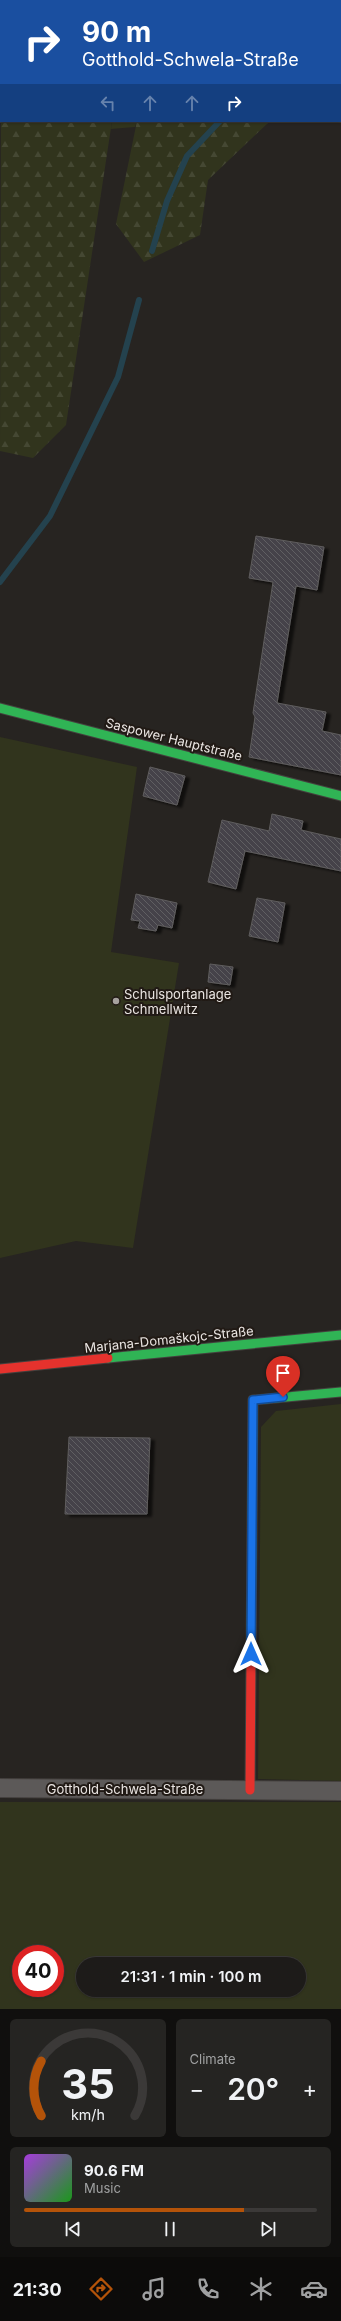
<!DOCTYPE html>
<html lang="en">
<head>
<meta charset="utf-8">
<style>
  :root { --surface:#1d1b19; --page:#252422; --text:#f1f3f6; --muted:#a0a1a2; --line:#3b3938; --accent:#b45309 }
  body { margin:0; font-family:Inter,sans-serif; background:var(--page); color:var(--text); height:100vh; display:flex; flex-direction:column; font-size:15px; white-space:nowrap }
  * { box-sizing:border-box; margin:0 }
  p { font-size:13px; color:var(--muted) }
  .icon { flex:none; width:22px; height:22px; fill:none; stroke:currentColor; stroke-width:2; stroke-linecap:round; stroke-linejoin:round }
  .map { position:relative; height:2009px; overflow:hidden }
  .drawer { display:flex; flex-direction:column; gap:10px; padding:10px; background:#100f0e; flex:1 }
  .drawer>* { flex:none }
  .top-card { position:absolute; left:0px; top:0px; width:341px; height:122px; box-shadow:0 1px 3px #0004,0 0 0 1px var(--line); background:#1a4fa0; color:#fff; overflow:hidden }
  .speed { position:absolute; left:12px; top:1945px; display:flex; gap:8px; font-size:20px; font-weight:700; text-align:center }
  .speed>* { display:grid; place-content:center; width:52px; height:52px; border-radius:50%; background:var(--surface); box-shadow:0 1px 3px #0004,0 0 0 1px var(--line); line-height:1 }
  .speed .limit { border:6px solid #d22; background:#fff; color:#111 }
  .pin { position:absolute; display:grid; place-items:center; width:34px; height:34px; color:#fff; margin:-41px -17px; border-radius:50% 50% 50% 0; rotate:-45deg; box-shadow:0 0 4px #0007 }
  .pin .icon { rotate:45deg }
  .me { position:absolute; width:44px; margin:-22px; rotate:0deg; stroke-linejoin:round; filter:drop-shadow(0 0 3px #0008) }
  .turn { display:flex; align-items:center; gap:14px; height:84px; padding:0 16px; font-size:18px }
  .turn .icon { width:52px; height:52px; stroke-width:2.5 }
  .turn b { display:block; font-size:28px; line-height:34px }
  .lanes { display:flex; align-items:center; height:38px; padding:0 16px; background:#0003; justify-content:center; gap:20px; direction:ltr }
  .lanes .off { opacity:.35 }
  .big { font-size:30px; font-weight:600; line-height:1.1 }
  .drawer .card { flex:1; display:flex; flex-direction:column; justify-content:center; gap:6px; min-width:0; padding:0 14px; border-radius:6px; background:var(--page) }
  .drawer .dial { align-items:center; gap:0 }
  .dial svg { height:104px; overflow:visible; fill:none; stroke:var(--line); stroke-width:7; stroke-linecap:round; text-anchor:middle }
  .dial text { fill:var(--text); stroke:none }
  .song { display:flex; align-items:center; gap:12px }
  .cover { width:48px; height:48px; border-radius:6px; background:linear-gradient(135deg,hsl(280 70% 55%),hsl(120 70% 35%)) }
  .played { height:4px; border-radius:2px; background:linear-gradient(90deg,var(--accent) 75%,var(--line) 75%) }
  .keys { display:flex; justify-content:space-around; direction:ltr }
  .heat { display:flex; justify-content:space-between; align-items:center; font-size:22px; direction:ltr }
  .drawer .tiles { flex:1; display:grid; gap:10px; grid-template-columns:1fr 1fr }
  .card:last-child { grid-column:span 2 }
  .trip { position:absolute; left:76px; top:1957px; width:230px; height:40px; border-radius:20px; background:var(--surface); box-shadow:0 1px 3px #0004,0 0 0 1px var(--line); font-weight:600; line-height:40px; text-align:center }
  .tabs { display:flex; height:64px; justify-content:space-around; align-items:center; background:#0c0b0a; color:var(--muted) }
  .tabs .icon { width:28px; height:28px }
  .tabs .selected { color:var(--accent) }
  .tabs b { font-size:18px; color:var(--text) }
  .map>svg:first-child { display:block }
  .green { fill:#31341d; fill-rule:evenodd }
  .forest { fill:url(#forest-firs) }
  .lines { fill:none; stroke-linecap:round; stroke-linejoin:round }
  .stream { stroke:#24424e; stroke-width:6 }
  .building { fill:url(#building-back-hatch); stroke:#5f5d5e; filter:url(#shadow) }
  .street-casing { stroke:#44403e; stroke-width:20 }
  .fast-casing { stroke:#44403e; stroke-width:11 }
  .jam-casing { stroke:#44403e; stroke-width:11 }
  .street { stroke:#5c5958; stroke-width:18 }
  .fast { stroke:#30b455; stroke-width:9 }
  .jam { stroke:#e5322d; stroke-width:9 }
  .route-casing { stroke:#114b97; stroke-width:10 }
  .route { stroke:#1a73e8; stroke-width:7 }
  .poi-dot { fill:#a6a19e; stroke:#211a15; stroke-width:1.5 }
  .labels { text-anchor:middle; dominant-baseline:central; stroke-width:4; stroke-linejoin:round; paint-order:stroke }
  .street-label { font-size:13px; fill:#eae5e2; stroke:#211a15 }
  .poi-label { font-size:13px; fill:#eae5e2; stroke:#211a15; text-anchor:start }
</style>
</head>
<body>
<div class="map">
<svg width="341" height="2009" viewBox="0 0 341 2009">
  <defs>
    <pattern id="forest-firs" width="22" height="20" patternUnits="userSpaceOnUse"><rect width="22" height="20" fill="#31341d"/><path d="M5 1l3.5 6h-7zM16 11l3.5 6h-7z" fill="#454833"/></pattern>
    <pattern id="building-back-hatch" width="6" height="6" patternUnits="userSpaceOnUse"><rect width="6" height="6" fill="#454348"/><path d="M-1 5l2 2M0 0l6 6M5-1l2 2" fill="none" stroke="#605e62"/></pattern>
    <filter id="shadow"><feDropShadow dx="4.5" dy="2.5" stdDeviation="1" flood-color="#0009"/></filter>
  </defs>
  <rect width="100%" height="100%" fill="#272421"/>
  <path class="green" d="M0,0L21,1H1L0,94Z
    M112,121H137L135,127L111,129Z
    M0,737L137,767L111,952L179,963L133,1248L76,1241L0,1258Z
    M341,1404V1781L258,1779L261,1427L276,1411Z
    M0,1802H341V2009H0ZM21,1954H55V1988H21ZM83,1964H299V1990H83Z"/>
  <path class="forest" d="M18,0H131L21,1Z
    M183,0H341V117L340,1Z
    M1,91V121H112L66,425L33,458L0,451Z
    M137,121H270L208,180L200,235L144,262L116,224Z"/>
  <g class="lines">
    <path class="stream" d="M340,72H341
      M152,251L167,201L187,156L220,121
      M0,582L50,516L118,377L139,300"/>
  </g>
  <path class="building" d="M256,536L324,547L317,590L296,586L277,703L326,712L322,731L341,735V775L249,757L255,717L253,713L273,582L249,578Z
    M150,767L185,776L177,805L143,796Z
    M272,814L303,821L301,830L341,839V871L245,851L236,889L208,882L222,820L269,831Z
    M136,894L177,903L172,928L158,925L156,931L138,928L140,921L131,920Z
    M257,898L285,903L278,942L249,936Z
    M210,964L233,967L230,985L208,982Z
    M69,1437L150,1438L147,1514H65Z"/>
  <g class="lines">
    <g class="street-casing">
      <path id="street" d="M0,1788L341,1791"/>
    </g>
    <g class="fast-casing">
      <path id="fast" d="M0,708L341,796
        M108,1358L341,1335
        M251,1658L253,1400L341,1392"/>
    </g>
    <g class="jam-casing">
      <path id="jam" d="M0,1369L108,1358
        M250,1790L251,1658"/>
    </g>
    <use href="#street" class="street"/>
    <use href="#fast" class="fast"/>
    <use href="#jam" class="jam"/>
  </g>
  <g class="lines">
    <g class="route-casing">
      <path id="route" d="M251,1654L253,1400L283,1397"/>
    </g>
    <use href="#route" class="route"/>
  </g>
  <circle class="poi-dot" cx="116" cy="1001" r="4"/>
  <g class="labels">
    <g class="street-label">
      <text transform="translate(174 739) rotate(14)">Saspower Hauptstraße</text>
      <text transform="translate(169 1339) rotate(-6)">Marjana-Domaškojc-Straße</text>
      <text x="125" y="1789">Gotthold-Schwela-Straße</text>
    </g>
    <g class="poi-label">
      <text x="124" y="994">Schulsportanlage<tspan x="124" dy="15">Schmellwitz</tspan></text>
    </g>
  </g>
</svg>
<div class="speed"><div class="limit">40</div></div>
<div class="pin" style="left:283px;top:1397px;background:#d93025"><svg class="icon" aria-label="arrive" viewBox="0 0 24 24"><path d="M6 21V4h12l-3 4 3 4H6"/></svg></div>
<svg class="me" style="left:251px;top:1654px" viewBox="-20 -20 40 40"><path d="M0-17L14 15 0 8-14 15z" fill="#1a73e8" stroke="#fff" stroke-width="4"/></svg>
<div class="trip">21:31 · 1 min · 100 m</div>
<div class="top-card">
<div class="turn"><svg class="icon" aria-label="right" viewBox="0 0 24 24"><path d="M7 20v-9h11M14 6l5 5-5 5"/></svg><div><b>90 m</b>Gotthold-Schwela-Straße</div></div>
<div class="lanes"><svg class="icon off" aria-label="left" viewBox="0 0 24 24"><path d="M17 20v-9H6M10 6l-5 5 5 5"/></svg><svg class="icon off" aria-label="ahead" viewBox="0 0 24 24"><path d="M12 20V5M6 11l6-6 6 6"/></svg><svg class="icon off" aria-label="ahead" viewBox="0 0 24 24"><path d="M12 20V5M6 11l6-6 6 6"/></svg><svg class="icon" aria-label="right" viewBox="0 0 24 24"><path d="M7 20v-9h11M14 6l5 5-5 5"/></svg></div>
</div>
</div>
<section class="drawer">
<div class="tiles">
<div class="card dial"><svg viewBox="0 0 100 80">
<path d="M14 69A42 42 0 1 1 86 69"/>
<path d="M14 69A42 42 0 0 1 14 27" stroke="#b45309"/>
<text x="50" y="56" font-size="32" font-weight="700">35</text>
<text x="50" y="72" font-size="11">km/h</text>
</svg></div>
<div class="card"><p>Climate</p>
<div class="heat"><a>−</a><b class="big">20°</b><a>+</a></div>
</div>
<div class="card">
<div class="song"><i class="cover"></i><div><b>90.6 FM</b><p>Music</p></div></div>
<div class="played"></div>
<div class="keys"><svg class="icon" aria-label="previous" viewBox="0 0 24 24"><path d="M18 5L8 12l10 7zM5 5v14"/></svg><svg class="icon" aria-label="pause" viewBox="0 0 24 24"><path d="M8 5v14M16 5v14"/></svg><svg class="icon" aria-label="next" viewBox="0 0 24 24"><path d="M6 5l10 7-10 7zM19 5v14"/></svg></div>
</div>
</div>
</section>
<nav class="tabs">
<b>21:30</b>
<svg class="icon selected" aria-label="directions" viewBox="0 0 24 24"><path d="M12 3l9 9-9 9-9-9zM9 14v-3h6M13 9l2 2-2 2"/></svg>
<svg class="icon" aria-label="music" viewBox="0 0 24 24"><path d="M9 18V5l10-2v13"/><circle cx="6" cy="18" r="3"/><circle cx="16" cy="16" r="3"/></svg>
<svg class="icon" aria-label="phone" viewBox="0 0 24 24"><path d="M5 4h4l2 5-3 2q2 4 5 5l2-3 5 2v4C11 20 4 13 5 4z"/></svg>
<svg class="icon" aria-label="climate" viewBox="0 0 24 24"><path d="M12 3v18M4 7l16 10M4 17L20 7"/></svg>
<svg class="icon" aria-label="car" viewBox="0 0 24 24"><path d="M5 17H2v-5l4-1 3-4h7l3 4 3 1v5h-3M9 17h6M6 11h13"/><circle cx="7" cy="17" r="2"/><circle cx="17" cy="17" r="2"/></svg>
</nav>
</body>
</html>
